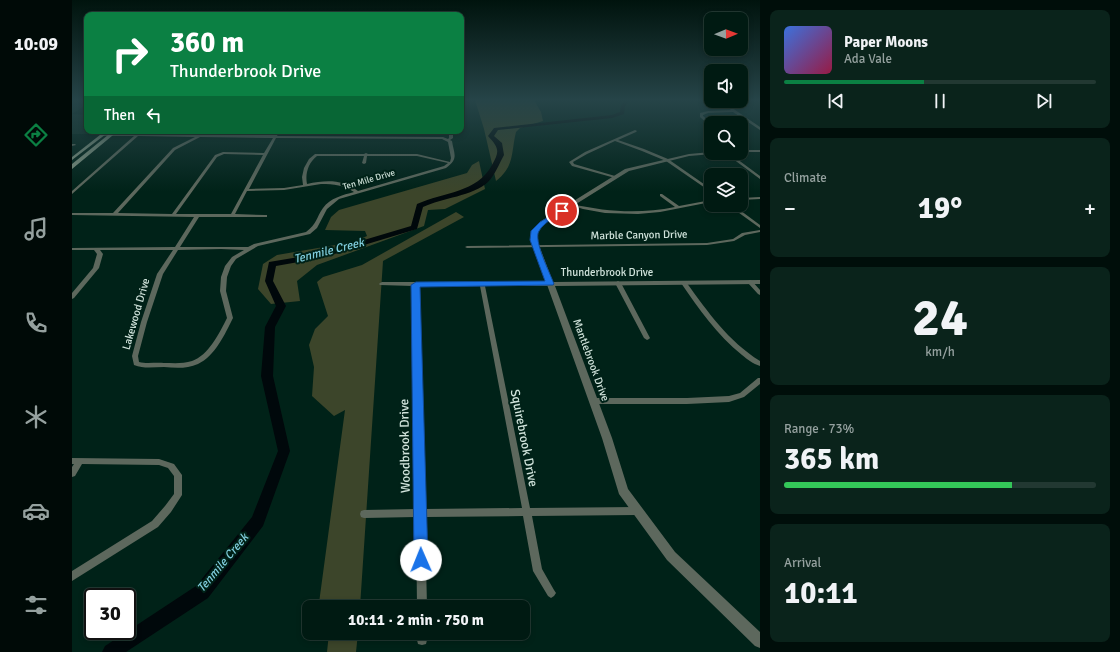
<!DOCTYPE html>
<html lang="en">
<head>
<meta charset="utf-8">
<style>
  :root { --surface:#001a12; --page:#0a231b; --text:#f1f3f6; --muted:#95a19f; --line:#223832; --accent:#0b8043 }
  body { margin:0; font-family:Signika,sans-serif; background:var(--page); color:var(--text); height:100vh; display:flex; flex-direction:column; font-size:15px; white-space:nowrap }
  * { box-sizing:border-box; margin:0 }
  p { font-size:13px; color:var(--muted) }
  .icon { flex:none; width:22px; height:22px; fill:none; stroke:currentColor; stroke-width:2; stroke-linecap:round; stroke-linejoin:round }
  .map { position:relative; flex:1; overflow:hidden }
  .drawer { display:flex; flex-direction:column; gap:10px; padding:10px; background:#000e0a; width:360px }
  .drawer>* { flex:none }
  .banner { position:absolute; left:12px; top:12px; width:380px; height:122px; border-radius:8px; box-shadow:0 2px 6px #0003,0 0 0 1px var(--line); background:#0b8043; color:#fff; overflow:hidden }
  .needle { width:26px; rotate:89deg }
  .buttons { position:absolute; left:632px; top:12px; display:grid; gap:8px }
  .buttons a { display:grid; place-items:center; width:44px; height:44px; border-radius:8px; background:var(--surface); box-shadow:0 2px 6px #0003,0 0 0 1px var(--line); font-size:20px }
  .speed { position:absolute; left:12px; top:588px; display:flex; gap:8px; font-size:20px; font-weight:700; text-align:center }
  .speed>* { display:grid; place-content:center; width:52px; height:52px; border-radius:50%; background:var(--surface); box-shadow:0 2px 6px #0003,0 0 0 1px var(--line); line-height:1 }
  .speed .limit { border:2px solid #111; border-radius:6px; background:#fff; color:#111 }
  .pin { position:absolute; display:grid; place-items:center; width:34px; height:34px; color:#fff; margin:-17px; border:2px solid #fff; border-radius:50%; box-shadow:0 1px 4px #0007 }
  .me { position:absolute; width:44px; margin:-22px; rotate:359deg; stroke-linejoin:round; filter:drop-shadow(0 0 3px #0008) }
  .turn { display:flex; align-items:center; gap:14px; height:84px; padding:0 20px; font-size:18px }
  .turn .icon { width:52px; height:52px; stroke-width:2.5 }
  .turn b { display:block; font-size:28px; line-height:34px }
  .then { display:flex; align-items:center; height:38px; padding:0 20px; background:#0003; gap:8px; font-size:15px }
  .big { font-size:30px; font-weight:800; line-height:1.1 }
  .drawer .card { flex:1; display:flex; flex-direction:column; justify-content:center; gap:6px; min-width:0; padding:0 14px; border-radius:8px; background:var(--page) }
  .drawer .dial { align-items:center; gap:0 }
  .dial b { font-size:52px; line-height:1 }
  .song { display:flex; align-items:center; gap:12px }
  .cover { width:48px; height:48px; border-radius:6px; background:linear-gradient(135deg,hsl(220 70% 55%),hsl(340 70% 35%)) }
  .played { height:4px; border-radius:2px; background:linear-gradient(90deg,var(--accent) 45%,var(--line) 45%) }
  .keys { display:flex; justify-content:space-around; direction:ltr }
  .heat { display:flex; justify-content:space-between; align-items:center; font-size:22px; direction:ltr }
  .charge { height:6px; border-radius:3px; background:linear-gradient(90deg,#34c759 73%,var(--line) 0) }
  .trip { position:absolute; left:230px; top:600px; width:228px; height:40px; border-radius:8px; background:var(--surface); box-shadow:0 2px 6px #0003,0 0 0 1px var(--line); font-weight:800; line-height:40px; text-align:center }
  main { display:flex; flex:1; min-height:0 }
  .menu { display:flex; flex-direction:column; width:72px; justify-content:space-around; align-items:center; background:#000a07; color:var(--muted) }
  .menu .icon { width:28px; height:28px }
  .menu .active { color:var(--accent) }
  .menu b { font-size:18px; color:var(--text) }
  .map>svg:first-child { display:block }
  .built { fill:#0d2f25 }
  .green { fill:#3c452a }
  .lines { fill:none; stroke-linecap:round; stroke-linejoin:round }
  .river { fill:#00080b; fill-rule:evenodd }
  .minor { fill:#5d685d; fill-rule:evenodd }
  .tertiary { fill:#5d685d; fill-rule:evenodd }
  .secondary { fill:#829583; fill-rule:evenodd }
  .route { fill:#1a73e8; stroke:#114b97 }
  .labels { text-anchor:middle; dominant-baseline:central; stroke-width:4; stroke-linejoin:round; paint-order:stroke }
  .far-street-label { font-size:9px; fill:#d0e3db; stroke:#002218 }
  .street-label { font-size:11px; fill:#d0e3db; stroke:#002218 }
  .water-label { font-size:12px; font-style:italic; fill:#80cede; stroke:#002218 }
  .near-street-label { font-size:13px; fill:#d0e3db; stroke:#002218 }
</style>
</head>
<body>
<main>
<nav class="menu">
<b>10:09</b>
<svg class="icon active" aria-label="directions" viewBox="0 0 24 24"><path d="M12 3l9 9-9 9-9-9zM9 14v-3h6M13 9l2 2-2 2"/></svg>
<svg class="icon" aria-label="music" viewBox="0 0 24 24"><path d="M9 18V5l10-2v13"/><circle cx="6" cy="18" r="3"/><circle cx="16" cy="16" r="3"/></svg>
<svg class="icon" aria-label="phone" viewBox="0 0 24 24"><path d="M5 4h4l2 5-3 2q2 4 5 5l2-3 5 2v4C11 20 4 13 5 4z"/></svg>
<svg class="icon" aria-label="climate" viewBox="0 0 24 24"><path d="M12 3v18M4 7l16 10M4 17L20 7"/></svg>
<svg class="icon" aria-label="car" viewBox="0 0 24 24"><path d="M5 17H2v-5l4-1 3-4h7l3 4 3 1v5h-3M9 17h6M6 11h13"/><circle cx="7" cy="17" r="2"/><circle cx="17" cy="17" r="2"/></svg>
<svg class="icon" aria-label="filters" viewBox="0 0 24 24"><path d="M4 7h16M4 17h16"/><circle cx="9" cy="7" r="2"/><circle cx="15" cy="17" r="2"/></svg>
</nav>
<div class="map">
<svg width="688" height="652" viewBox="0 0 688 652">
  <rect width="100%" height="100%" fill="#002218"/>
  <path class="built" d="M0,100H15V104L0,114L15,115V131H32L28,134H0Z"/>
  <path class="green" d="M403,100H462L469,112L471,121L448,128L444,132C439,152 443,166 424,181L412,129Z
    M407,161L413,189L373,209L356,210L352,226L245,265L225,281L228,301L199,304L186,289L191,264L205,255L281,242L295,236L293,231L253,230L259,217L267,210L395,173L400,165Z
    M384,212L392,217L311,261L288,607H248L247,603L273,410L262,416L240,396L242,367L237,345L243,329L256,316L245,282L251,277L290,265Z
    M257,633H286L284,652H255Z"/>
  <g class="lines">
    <path class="river" d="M553,100H558L553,106L552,114L540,118L426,130L422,136L430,143L432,155C427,164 423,175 416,182C401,196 370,198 351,207L345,229L249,258L204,266L201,281L214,306L203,327L201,376L218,451L191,526L136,598L54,652H30L33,646L124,586L180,517L206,451L189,376L193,327L204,306L193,281L197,262L245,254L339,226L345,204C372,192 405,193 420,165C428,151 427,148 416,136L422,128L540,115L548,112L549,106Z"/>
    <path class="minor" d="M647,101H650L688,127V130L661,112L636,113L631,115V116L639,123V126H638L628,117V113L636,111L659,110Z
      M563,130L565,131L564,132L546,140L572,149L596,159L639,189V192L594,161L570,151L543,141L515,154L501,162L502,164L543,176V178L500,166L497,162L513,152Z
      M204,131H208L205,136L371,137L376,139L377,138V131H381V138L378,140L380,141C382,154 387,159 374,168L267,199L255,209L245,228L238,234L186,246L164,259L159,266L155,277L154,291L161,318C153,334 143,356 126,364C115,369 103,368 92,367C82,367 72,369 62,365L60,356L69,322L85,274L101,250H28L31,254L27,268L2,298L0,299V293L21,268L25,254L22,250H0V248L103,247L122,217L0,215V213H41L101,148L123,137L66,136L0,194V191L62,136H30L28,135L30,134L202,135ZM128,137L201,138L192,153L151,152L143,155L100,214L46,213L103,150ZM204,138L370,139L376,142L379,158L378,162L345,154H296L294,153L292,154H243L237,159L232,168L230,177L231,185L212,188L177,189ZM152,154L191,155L159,214H104L145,157ZM245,156H292L290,163L292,164L294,163L295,156H345L376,163L372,166L286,191C270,179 254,180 235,184C233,174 236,163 245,156ZM249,184C262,184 272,185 282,192C271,195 258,198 251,208C244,218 245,224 234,232L182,244L176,247H108L127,217H195V215H193L163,214L175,191L212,190ZM149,249L172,250L160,257L153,266L149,277L148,291L155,318C148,332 136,356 120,361C111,364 101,363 92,363C84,362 75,364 67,362L66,356L75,322L91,274L106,250Z
      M0,144H3L4,145L0,146Z
      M653,153H657L688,176V179Z
      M588,194H590L607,206L639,200V202L588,212L566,214L533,213L511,209L498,205L500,204C535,212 568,214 603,207L588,196Z
      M688,197V199L669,200V198Z
      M656,205H661L688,225V228Z
      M688,230V232L673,235L662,241L635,245L395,248L393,247L395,246L635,243L661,239L670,233Z
      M678,280L680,281L688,290V295L686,294L676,283L675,282L676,281Z
      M546,281L549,283L578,338L577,339L575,340L572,338L543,283Z
      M612,281L614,282C636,312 656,341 688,361V366C681,364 675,359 670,355C645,335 627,309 609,283Z
      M310,282H478L481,284L478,286H413L458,508L565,507L568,508L569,511L568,514L565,515L460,516L470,569L482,590L484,593L482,596L479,598L476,596L461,571L451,516L353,517L355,607H345L344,517L292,518L289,517L288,514L289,511L292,510L344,509L341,286L308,285L307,284L308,283ZM347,286H408L450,508L352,509Z
      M686,378H688V384L672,397L657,402L615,404H521L519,403L517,401L519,399L521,398H615L657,396L668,393Z
      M0,458L87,459L102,464L110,475V495L99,512L86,527L0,581V571L80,521L93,506L102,494V476L96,468L87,465L10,464L3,476L0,477V467L2,464H0Z
      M345,633H355V640L354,644L350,645L346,644L345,640Z"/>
    <path class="tertiary" d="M669,150H688V152H669Z
      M639,152V153H641V154L617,156L557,171L472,224L466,231L465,240L481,282L688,280V284L483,286L540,438L556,489L603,552L688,632V648L683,646L595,560L547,494L530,438L459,240L460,231L468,222L553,169L617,154Z"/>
    <path class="secondary" d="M33,131H38L0,160V157Z
      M41,131H46L0,169V164Z"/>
  </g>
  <linearGradient id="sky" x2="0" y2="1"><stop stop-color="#00130d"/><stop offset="0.52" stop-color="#264448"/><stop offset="1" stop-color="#264448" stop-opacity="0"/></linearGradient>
  <rect width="688" height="192" fill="url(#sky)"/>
  <path class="route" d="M490,209L493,211L492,212C484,217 472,222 467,231C461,240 478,273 482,284L481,285L348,287L356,560L354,565L349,567L344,565L342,560L339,285L344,282L473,281L458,240L459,231L468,222Z"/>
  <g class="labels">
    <g class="far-street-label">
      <text transform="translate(297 180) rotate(-16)">Ten Mile Drive</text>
    </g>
    <g class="street-label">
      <text transform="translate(567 235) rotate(-1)">Marble Canyon Drive</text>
      <text x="535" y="272">Thunderbrook Drive</text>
      <text transform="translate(64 314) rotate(-74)">Lakewood Drive</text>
      <text transform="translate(519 360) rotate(70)">Mantlebrook Drive</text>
    </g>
    <g class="water-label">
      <text transform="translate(257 251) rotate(-14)">Tenmile Creek</text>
      <text transform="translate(151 563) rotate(-50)">Tenmile Creek</text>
    </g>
    <g class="near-street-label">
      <text transform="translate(452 438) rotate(79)">Squirebrook Drive</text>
      <text transform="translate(333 446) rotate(-91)">Woodbrook Drive</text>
    </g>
  </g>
</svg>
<div class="buttons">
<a><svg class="needle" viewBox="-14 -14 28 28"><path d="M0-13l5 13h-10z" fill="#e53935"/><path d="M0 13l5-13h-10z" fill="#95a19f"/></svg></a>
<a><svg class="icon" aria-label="sound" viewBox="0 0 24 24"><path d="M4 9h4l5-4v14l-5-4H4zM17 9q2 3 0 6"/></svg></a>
<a><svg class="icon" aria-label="search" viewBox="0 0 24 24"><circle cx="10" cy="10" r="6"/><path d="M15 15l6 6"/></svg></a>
<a><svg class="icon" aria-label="layers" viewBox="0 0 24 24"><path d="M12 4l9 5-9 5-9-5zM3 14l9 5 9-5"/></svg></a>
</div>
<div class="speed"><div class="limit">30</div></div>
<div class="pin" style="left:490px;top:211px;background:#d93025"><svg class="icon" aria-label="arrive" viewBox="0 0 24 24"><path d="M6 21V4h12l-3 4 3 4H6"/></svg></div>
<svg class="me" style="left:349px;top:560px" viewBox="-20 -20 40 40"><circle r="19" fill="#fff"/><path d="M0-13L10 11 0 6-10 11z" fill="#1a73e8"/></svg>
<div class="trip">10:11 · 2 min · 750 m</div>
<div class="banner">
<div class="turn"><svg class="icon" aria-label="right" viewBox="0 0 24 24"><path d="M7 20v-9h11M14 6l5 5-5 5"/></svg><div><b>360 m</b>Thunderbrook Drive</div></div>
<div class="then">Then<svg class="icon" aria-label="left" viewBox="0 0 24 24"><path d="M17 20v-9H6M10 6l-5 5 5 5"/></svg></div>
</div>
</div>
<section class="drawer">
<div class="card">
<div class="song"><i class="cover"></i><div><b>Paper Moons</b><p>Ada Vale</p></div></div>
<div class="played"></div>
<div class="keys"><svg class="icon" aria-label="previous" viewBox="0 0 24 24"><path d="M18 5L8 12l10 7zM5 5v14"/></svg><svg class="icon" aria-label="pause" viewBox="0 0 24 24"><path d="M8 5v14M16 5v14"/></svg><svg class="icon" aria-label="next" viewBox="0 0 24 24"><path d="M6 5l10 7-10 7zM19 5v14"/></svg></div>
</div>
<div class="card"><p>Climate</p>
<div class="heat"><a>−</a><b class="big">19°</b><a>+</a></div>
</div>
<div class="card dial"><b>24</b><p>km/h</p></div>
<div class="card"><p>Range · 73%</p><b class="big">365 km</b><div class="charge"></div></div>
<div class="card"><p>Arrival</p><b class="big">10:11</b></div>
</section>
</main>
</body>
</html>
